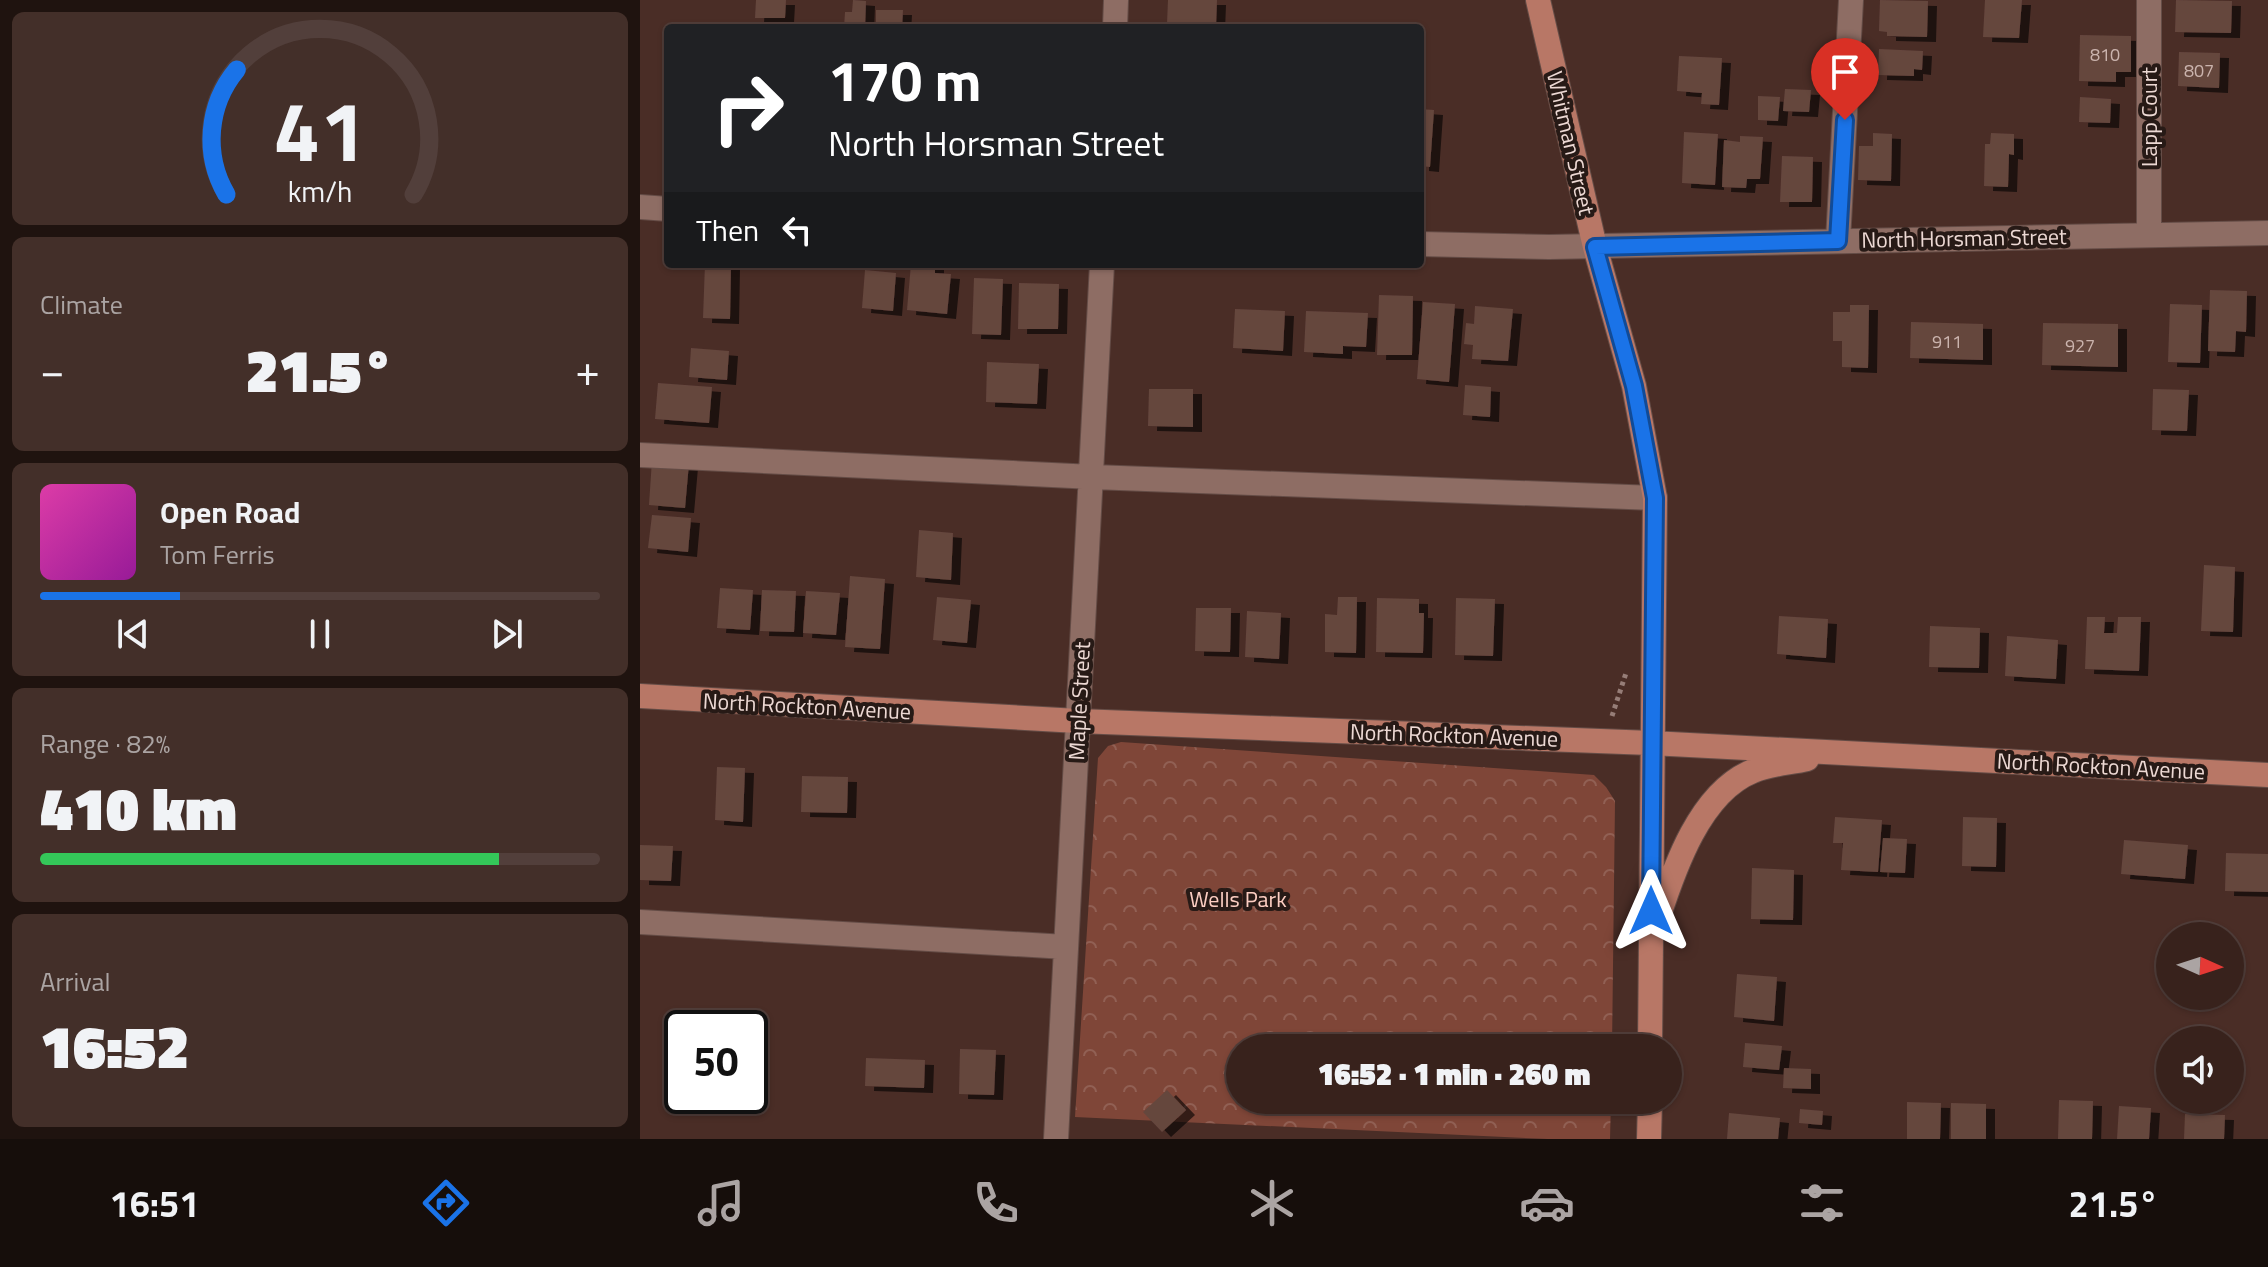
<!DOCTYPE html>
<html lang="en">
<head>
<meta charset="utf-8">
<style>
  :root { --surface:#38221c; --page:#432f29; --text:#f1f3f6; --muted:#aba4a3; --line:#523f3b; --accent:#1a73e8 }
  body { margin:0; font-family:"Titillium Web",sans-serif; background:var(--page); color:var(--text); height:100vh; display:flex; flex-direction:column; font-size:30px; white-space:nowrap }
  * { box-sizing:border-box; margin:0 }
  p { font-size:26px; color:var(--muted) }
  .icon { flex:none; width:44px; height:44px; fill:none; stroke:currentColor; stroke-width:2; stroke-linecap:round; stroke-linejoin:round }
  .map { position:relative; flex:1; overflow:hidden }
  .side { display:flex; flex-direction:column; gap:12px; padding:12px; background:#1f130f; width:640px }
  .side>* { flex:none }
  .guide { position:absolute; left:24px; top:24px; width:760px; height:244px; border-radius:8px; box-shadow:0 2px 6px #0004,0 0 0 2px var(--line); background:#202124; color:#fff; overflow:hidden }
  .needle { width:52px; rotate:93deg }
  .controls { position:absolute; left:1516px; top:922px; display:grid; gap:16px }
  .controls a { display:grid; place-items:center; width:88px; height:88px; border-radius:50%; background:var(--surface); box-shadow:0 2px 6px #0004,0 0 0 2px var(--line); font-size:40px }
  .speed { position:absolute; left:24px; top:1010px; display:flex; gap:16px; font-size:40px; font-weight:700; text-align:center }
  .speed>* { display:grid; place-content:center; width:104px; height:104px; border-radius:50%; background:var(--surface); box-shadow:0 2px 6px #0004,0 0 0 2px var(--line); line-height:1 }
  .speed .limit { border:4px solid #111; border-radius:12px; background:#fff; color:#111 }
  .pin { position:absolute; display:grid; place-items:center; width:68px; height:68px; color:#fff; margin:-82px -34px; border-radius:50% 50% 50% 0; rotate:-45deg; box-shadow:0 0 8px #0007 }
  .pin .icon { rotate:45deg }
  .me { position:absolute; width:88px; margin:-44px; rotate:0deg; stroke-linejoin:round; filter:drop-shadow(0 0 6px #0008) }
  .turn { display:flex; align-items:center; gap:28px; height:168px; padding:0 32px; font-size:36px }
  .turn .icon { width:104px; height:104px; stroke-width:2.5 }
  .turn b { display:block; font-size:56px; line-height:68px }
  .then { display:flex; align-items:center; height:76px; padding:0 32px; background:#0003; gap:16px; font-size:30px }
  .big { font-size:60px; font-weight:800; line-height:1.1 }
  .side .card { flex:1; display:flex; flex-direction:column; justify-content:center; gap:12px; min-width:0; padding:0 28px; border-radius:12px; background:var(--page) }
  .side .dial { align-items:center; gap:0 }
  .dial svg { height:208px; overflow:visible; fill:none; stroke:var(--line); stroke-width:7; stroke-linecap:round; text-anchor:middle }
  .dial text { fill:var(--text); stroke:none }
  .song { display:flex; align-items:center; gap:24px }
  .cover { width:96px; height:96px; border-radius:12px; background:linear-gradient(135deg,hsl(320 70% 55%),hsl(300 70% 35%)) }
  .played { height:8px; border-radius:4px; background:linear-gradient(90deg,var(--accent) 25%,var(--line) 25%) }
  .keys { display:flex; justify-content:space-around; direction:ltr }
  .heat { display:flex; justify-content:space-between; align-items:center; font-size:44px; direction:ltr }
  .charge { height:12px; border-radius:6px; background:linear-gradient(90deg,#34c759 82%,var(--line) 0) }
  .trip { position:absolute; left:586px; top:1034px; width:456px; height:80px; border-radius:40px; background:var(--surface); box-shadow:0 2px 6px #0004,0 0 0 2px var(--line); font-weight:800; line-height:80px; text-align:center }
  .dock { display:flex; height:128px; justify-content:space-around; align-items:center; background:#160e0b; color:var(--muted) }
  .dock .icon { width:56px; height:56px }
  .dock .selected { color:var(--accent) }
  .dock b { font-size:36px; color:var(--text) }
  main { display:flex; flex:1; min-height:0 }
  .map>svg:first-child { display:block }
  .park { fill:url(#park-crowns) }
  .building { fill:#65463e; filter:url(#shadow) }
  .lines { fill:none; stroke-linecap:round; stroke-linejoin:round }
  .minor-casing { stroke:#644c46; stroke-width:26 }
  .major-casing { stroke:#644c46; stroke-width:26 }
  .path { stroke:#967d77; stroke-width:5; stroke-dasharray:4 4; stroke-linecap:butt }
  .minor { stroke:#8e6d64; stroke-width:24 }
  .major { stroke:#b87766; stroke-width:24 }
  .route-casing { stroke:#114b97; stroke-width:20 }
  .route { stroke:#1a73e8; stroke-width:14 }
  .labels { text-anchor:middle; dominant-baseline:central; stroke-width:8; stroke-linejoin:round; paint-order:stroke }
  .number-label { font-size:18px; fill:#cbb4ae }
  .street-label { font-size:22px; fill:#edd9d4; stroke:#271a16 }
  .park-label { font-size:22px; fill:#fccec2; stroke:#271a16 }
</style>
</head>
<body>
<main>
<section class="side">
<div class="card dial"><svg viewBox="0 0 100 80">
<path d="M14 69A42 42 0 1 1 86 69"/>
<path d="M14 69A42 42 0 0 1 18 21" stroke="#1a73e8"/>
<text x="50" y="56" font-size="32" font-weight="700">41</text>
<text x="50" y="72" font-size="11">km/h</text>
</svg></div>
<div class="card"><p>Climate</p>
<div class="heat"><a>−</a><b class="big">21.5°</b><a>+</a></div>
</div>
<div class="card">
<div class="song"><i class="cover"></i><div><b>Open Road</b><p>Tom Ferris</p></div></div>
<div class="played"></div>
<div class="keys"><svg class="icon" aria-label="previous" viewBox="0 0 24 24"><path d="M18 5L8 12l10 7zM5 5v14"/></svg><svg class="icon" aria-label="pause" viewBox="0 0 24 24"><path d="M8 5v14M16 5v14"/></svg><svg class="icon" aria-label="next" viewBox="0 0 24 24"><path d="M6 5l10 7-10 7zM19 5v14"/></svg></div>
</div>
<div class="card"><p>Range · 82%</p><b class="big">410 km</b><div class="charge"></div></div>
<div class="card"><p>Arrival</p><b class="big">16:52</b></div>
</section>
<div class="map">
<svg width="1628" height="1139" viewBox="0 0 1628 1139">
  <defs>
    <pattern id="park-crowns" width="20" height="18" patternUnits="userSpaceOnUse" patternTransform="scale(2)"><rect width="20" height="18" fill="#7f4638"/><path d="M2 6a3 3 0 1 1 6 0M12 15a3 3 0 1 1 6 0" fill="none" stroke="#916054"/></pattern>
    <filter id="shadow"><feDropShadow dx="9" dy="5" stdDeviation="0" flood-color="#0009"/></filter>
  </defs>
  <rect width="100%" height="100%" fill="#4a2d26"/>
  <path class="park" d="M481,742L954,775L966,787L975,801L972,1048H600V1100H971L970,1139H908L435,1117L458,758L468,746Z"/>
  <path class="building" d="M116,0H146L145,18H115Z
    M213,0L226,1L225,28H204L205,12H212Z
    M528,0H577L576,26L527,24Z
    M1240,0L1288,1L1287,37L1247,36V32L1239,31Z
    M1345,0H1382L1379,38L1343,37Z
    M1536,0L1592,1L1591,33L1535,32Z
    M236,10H263L262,28H236Z
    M1440,35L1491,36V72H1476V82L1439,81Z
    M1239,49L1283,51L1282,70L1274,69V76L1238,75Z
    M1539,52L1580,53L1579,88L1538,86Z
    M1039,56L1082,58L1079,105L1061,104L1062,93L1037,91Z
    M1145,89L1171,90L1169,112L1143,111Z
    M1118,96L1140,97L1138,121L1118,120Z
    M1440,97L1471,99L1470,123L1439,122Z
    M780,109L794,110L790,167L780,166Z
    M1044,132L1078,134L1075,185L1042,183Z
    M1233,133L1252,134L1251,181L1218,180L1219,146H1233Z
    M1351,133L1374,134V155L1369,154L1368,187L1344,186L1345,144H1350Z
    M1100,136L1123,137L1120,179H1107L1106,188L1082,187L1084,140L1100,142Z
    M1142,156L1173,157L1172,202H1140Z
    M65,264H91L90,319L63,318Z
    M271,264L295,265V273L311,274L307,314L267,310Z
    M225,270L256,273L253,311L222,308Z
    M334,278L363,279L361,335L332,334Z
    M379,283L419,284L418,329H378Z
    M1570,290L1607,291L1606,332L1596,331L1595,352L1568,351Z
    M739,295L773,296L772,355H737Z
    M783,302L815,304L809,382L777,379Z
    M1530,304L1562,305L1560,363L1528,362Z
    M1210,305H1229L1228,368L1202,367V341H1193V312H1210Z
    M835,306L873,309L868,361L832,359L833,345L824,344L826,323L834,324Z
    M595,309L645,311L643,351L593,348Z
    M666,311L728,313L726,347L703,346V354L664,352Z
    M1271,322L1343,324V360L1270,358Z
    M1403,323L1478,324V367L1402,365Z
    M51,348L89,351L87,380L49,377Z
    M347,362L399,364L397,404L346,402Z
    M18,383L72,387L69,423L15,419Z
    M825,385L851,387L850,417L823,415Z
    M509,389H553V427L508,426Z
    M1513,389L1549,390L1547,431L1512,430Z
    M12,460L49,463L45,508L9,505Z
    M12,515L51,518L48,552L8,548Z
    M279,530L313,533L311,580L276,577Z
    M1564,565L1595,567L1593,632L1561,631Z
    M210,576L245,579L240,649L205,647Z
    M80,588L113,590L110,630L77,628Z
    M122,590L156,591L154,632L120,631Z
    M166,591L200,593L196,635L163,633Z
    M297,597L331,600L327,643L293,640Z
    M698,597H717L716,653L685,652V614L697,615Z
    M737,598L779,599V613H784L783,653L736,652Z
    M816,598L855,599L853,656L815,655Z
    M556,608H591L590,652L555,651Z
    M607,611L641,613L639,659L605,657Z
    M1139,616L1188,619L1186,658L1137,654Z
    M1447,617H1465L1464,633H1477L1478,617H1501L1499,671L1445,669Z
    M1290,626L1340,628L1339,668L1289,667Z
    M1367,636L1418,640L1416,679L1365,676Z
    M77,767L105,768L103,822L75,820Z
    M162,776L208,777L207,813L161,812Z
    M1195,817L1242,820L1238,872L1201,870L1203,843H1193Z
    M1323,817L1357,818L1356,867L1322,866Z
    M1243,838L1267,839L1265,873L1240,872Z
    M1484,840L1548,845L1545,879L1481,874Z
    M0,845L33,846L31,881L0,880Z
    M1586,853L1628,854V892L1585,891Z
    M1112,868L1154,870L1153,920L1111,919Z
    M1097,974L1137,977L1134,1021L1094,1017Z
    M1105,1043L1142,1046L1139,1070L1103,1067Z
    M320,1049L356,1050L354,1095L319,1094Z
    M226,1058L285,1060L284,1088L225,1086Z
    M1144,1068L1171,1069V1089L1143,1088Z
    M527,1090L546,1110L522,1132L503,1112Z
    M1419,1100L1453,1101L1452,1139H1418Z
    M1267,1102L1301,1103L1300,1139H1267Z
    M1311,1103L1346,1104V1139H1311Z
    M1479,1106L1511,1108L1509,1139H1477Z
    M1160,1109L1183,1111L1182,1125L1159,1123Z
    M1089,1113L1140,1118L1138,1139H1087Z
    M1545,1114L1585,1115L1584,1139H1544Z"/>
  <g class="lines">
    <g class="minor-casing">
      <path id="minor" d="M475,28L476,0
        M0,207L28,209
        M1509,234V0
        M1198,241L1211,0
        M780,244L909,247L1628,233
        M0,455L453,477L1015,498
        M0,922L426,947
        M416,1139L462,264"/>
    </g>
    <g class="major-casing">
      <path id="major" d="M898,0L955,247L994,386L1015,498L1010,1048
        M0,696L438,721L1011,743L1628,775
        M1018,918C1034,869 1060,792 1113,771C1129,764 1150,763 1167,759
        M1009,1139L1010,1100"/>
    </g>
    <path class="path" d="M972,716L986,673"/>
    <use href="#minor" class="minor"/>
    <use href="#major" class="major"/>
  </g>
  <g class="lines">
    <g class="route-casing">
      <path id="route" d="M1011,911L1015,498L994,386L955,247L1198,241L1205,120"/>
    </g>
    <use href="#route" class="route"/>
  </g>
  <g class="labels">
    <g class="number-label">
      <text x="1465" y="54">810</text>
      <text x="1559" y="70">807</text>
      <text x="1307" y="341">911</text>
      <text x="1440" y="345">927</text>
    </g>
    <g class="street-label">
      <text transform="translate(1509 117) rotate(-90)">Lapp Court</text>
      <text transform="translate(931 143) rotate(77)">Whitman Street</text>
      <text transform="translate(1324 238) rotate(-1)">North Horsman Street</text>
      <text transform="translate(439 701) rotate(-87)">Maple Street</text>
      <text transform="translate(167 706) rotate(3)">North Rockton Avenue</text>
      <text transform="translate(814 735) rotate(2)">North Rockton Avenue</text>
      <text transform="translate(1461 766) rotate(3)">North Rockton Avenue</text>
    </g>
    <g class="park-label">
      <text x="598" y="899">Wells Park</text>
    </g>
  </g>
</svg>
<div class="controls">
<a><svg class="needle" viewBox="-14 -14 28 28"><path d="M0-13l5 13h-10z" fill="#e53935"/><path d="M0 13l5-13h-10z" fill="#aba4a3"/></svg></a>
<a><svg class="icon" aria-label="sound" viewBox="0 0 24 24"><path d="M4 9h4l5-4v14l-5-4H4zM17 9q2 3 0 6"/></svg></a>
</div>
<div class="speed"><div class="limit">50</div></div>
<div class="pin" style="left:1205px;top:120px;background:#d93025"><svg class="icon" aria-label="arrive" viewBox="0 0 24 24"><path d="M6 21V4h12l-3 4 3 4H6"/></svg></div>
<svg class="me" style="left:1011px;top:911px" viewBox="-20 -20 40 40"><path d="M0-17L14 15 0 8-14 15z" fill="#1a73e8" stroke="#fff" stroke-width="4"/></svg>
<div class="trip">16:52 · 1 min · 260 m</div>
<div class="guide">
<div class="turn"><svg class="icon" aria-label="right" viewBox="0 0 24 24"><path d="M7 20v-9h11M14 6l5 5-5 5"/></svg><div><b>170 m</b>North Horsman Street</div></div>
<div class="then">Then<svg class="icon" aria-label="left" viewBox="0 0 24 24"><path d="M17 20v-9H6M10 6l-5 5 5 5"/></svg></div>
</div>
</div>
</main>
<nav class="dock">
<b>16:51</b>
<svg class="icon selected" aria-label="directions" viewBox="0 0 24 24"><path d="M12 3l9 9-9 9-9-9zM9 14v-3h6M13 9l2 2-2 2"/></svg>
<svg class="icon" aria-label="music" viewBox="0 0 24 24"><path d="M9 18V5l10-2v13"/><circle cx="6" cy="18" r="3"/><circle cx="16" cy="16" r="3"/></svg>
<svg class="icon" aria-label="phone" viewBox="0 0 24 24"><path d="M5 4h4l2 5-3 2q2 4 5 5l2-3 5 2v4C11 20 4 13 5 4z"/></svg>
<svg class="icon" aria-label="climate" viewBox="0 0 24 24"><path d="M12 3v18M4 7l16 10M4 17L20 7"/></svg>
<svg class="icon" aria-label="car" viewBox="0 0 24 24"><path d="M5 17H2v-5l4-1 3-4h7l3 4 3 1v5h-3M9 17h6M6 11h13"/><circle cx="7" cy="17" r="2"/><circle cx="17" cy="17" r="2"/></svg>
<svg class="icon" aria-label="filters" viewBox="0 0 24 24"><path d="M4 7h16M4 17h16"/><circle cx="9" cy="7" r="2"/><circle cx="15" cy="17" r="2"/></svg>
<b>21.5°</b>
</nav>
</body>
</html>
